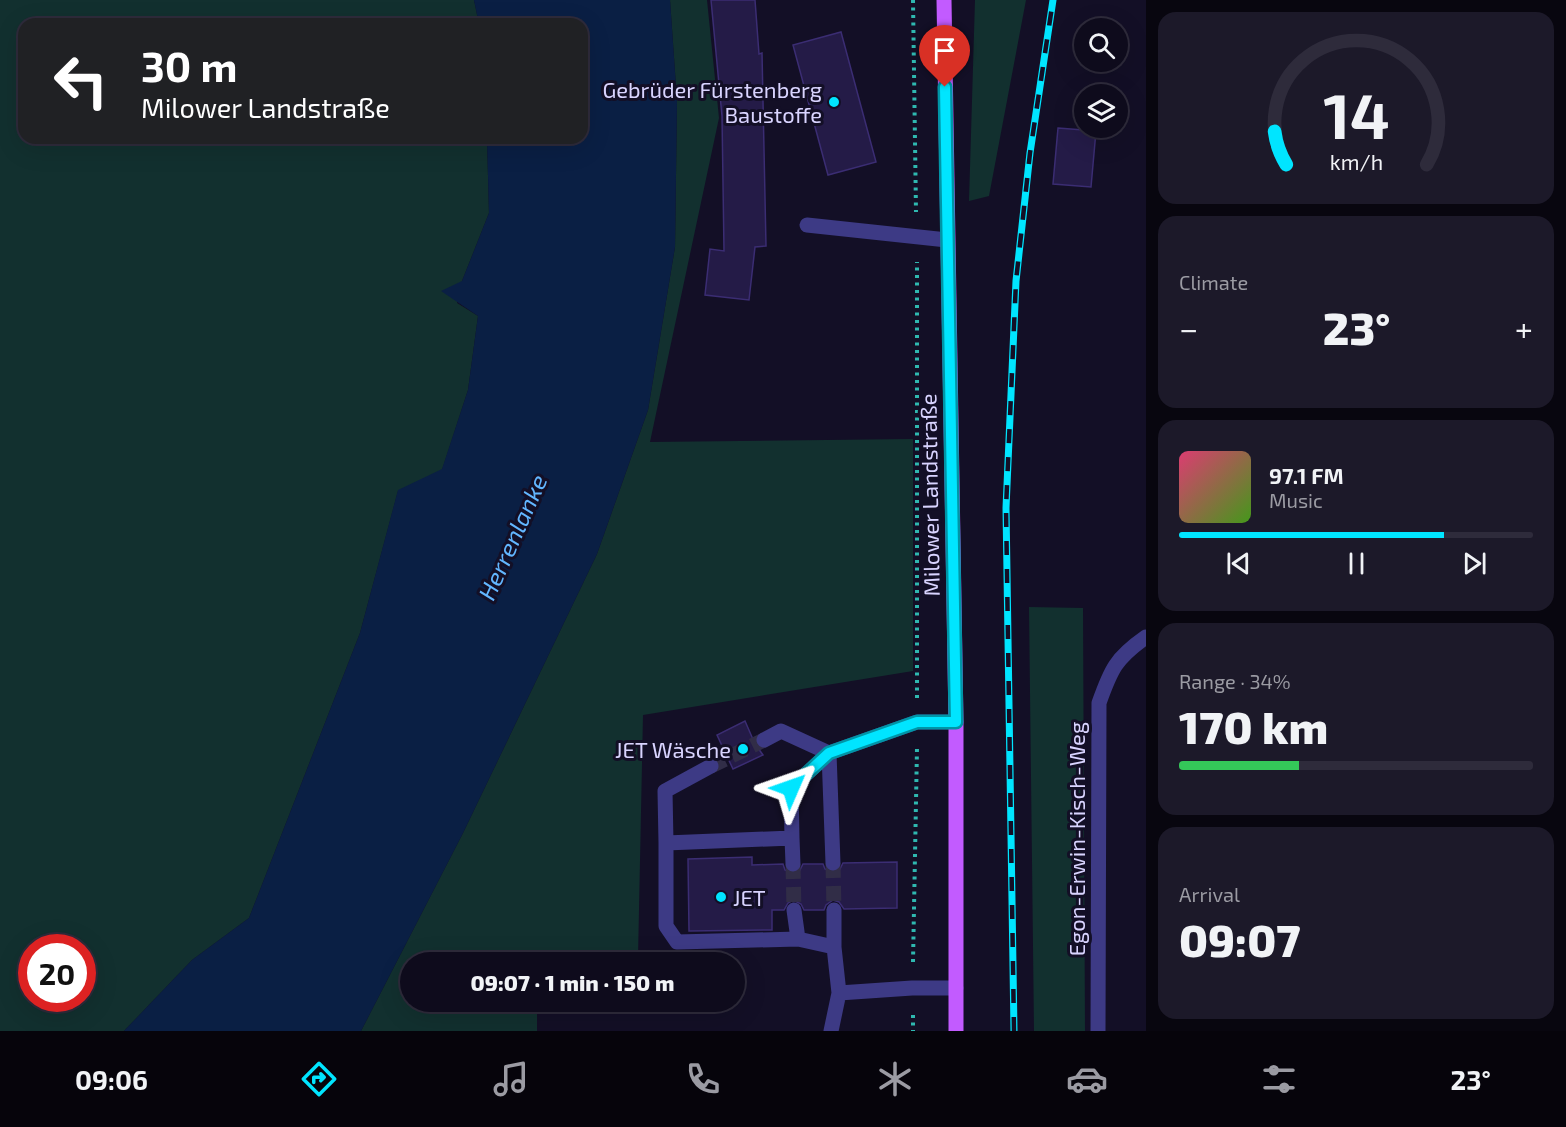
<!DOCTYPE html>
<html lang="en">
<head>
<meta charset="utf-8">
<style>
  :root { --surface:#0e0b1c; --page:#1c1929; --text:#f1f3f6; --muted:#9b9ba3; --line:#2e2b3b; --accent:#00e5ff }
  body { margin:0; font-family:"Exo 2",sans-serif; background:var(--page); color:var(--text); height:100vh; display:flex; flex-direction:column; font-size:22px; white-space:nowrap }
  * { box-sizing:border-box; margin:0 }
  p { font-size:20px; color:var(--muted) }
  .icon { flex:none; width:33px; height:33px; fill:none; stroke:currentColor; stroke-width:2; stroke-linecap:round; stroke-linejoin:round }
  .map { position:relative; flex:1; overflow:hidden }
  .sheet { display:flex; flex-direction:column; gap:12px; padding:12px; background:#08060f; width:420px }
  .sheet>* { flex:none }
  .guide { position:absolute; left:18px; top:18px; width:570px; height:126px; border-radius:18px; box-shadow:0 6px 24px #0002,0 0 0 2px var(--line); background:#202124; color:#fff; overflow:hidden }
  .buttons { position:absolute; left:1074px; top:18px; display:grid; gap:12px }
  .buttons a { display:grid; place-items:center; width:54px; height:54px; border-radius:50%; background:var(--surface); box-shadow:0 6px 24px #0002,0 0 0 2px var(--line); font-size:30px }
  .speed { position:absolute; left:18px; top:934px; display:flex; gap:12px; font-size:30px; font-weight:700; text-align:center }
  .speed>* { display:grid; place-content:center; width:78px; height:78px; border-radius:50%; background:var(--surface); box-shadow:0 6px 24px #0002,0 0 0 2px var(--line); line-height:1 }
  .speed .limit { border:9px solid #d22; background:#fff; color:#111 }
  .pin { position:absolute; display:grid; place-items:center; width:51px; height:51px; color:#fff; margin:-62px -26px; border-radius:50% 50% 50% 0; rotate:-45deg; box-shadow:0 0 6px #0007 }
  .pin .icon { rotate:45deg }
  .me { position:absolute; width:66px; margin:-33px; rotate:47deg; stroke-linejoin:round; filter:drop-shadow(0 0 4px #0008) }
  .turn { display:flex; align-items:center; gap:21px; height:126px; padding:0 24px; font-size:27px }
  .turn .icon { width:78px; height:78px; stroke-width:2.5 }
  .turn b { display:block; font-size:42px; line-height:51px }
  .big { font-size:45px; font-weight:800; line-height:1.1 }
  .sheet .card { flex:1; display:flex; flex-direction:column; justify-content:center; gap:9px; min-width:0; padding:0 21px; border-radius:18px; background:var(--page) }
  .sheet .dial { align-items:center; gap:0 }
  .dial svg { height:156px; overflow:visible; fill:none; stroke:var(--line); stroke-width:7; stroke-linecap:round; text-anchor:middle }
  .dial text { fill:var(--text); stroke:none }
  .song { display:flex; align-items:center; gap:18px }
  .cover { width:72px; height:72px; border-radius:9px; background:linear-gradient(135deg,hsl(340 70% 55%),hsl(100 70% 35%)) }
  .played { height:6px; border-radius:3px; background:linear-gradient(90deg,var(--accent) 75%,var(--line) 75%) }
  .keys { display:flex; justify-content:space-around; direction:ltr }
  .heat { display:flex; justify-content:space-between; align-items:center; font-size:33px; direction:ltr }
  .charge { height:9px; border-radius:4px; background:linear-gradient(90deg,#34c759 34%,var(--line) 0) }
  .trip { position:absolute; left:400px; top:952px; width:345px; height:60px; border-radius:30px; background:var(--surface); box-shadow:0 6px 24px #0002,0 0 0 2px var(--line); font-weight:800; line-height:60px; text-align:center }
  .tabs { display:flex; height:96px; justify-content:space-around; align-items:center; background:#06040b; color:var(--muted) }
  .tabs .icon { width:42px; height:42px }
  .tabs .on { color:var(--accent) }
  .tabs b { font-size:27px; color:var(--text) }
  main { display:flex; flex:1; min-height:0 }
  .map>svg:first-child { display:block }
  .green { fill:#12302f; fill-rule:evenodd }
  .water { fill:#0a1f44 }
  .building { fill:#241b47; stroke:#3b2d73; stroke-width:1.5 }
  .lines { fill:none; stroke-linecap:round; stroke-linejoin:round }
  .minor-tunnel { stroke:#312d47; stroke-width:15; stroke-dasharray:15 8; stroke-linecap:butt }
  .path { stroke:#2fb8b0; stroke-width:4; stroke-dasharray:3 4.5; stroke-linecap:butt }
  .minor { stroke:#3d3a85; stroke-width:15 }
  .major { stroke:#c25bff; stroke-width:15 }
  .rail-casing { stroke:#00e5ff; stroke-width:7 }
  .rail { stroke:#130f26; stroke-width:4.5; stroke-dasharray:14; stroke-linecap:butt }
  .route-casing { stroke:#0095a6; stroke-width:15 }
  .route { stroke:#00e5ff; stroke-width:10 }
  .poi-dot { fill:#00e5ff; stroke:#130f26; stroke-width:2 }
  .labels { text-anchor:middle; dominant-baseline:central; stroke-width:6; stroke-linejoin:round; paint-order:stroke }
  .poi-label { font-size:22px; fill:#d9d4ff; stroke:#130f26; text-anchor:end }
  .street-label { font-size:22px; fill:#d9d4ff; stroke:#130f26 }
  .water-label { font-size:24px; font-style:italic; fill:#62b6ff; stroke:#130f26 }
</style>
</head>
<body>
<main>
<div class="map">
<svg width="1146" height="1031" viewBox="0 0 1146 1031">
  <rect width="100%" height="100%" fill="#130f26"/>
  <path class="green" d="M0,0H474L479,24H24V138H487L489,213L462,281L457,303L478,316L468,390L442,470L398,491L360,633L249,918L192,960L124,1031H0ZM32,948H82V999H32Z
    M670,0H707L719,118L650,442L913,439V671L643,715L638,958L557,963H411V1002H537V1031H361L463,833L597,554L648,410L675,247L677,101Z
    M975,0H1026L989,196L969,201Z
    M1029,607L1083,608L1085,1031H1034Z"/>
  <path class="water" d="M474,0H670L677,101L675,247L648,410L597,554L463,833L361,1031H124L192,960L249,918L360,633L398,490L442,469L468,390L478,316L441,291L462,281L489,213L487,138H582V24H479Z"/>
  <path class="building" d="M711,0H755L759,54L762,53L766,246L755,247L749,300L705,295L710,249L724,251L722,116Z
    M841,32L876,162L828,175L793,45Z
    M1058,128L1096,131L1091,187L1053,184Z
    M745,721L755,744L763,755L733,769L717,735Z
    M752,857V865L783,864L785,870L793,874L799,872L803,864H823L825,869L833,873L839,871L843,863L897,862V908L844,909L839,902L833,900L826,905L824,910H804L801,904L793,900L788,903L784,910H772V930L689,931L688,859Z"/>
  <g class="lines">
    <path class="minor-tunnel" d="M711,766L764,740
      M833,863L834,910
      M793,864L794,910"/>
    <path class="path" d="M913,0L916,212
      M917,698V262
      M913,962L917,748
      M913,1015V1031"/>
    <path class="minor" d="M807,225L947,240
      M764,740L781,731L829,753L791,788L792,838L666,843V926L677,942L798,939L834,947
      M792,838L793,864
      M666,843L665,791L711,766
      M833,863L829,753L917,722H956
      M794,910L798,939
      M834,910V947L839,993
      M831,1031L839,993L912,988H956
      M1098,1031L1099,703C1111,669 1116,658 1146,637"/>
    <path class="major" d="M944,0L956,722V1031"/>
    <g class="rail-casing">
      <path id="rail" d="M1014,1031L1006,508L1016,281L1030,153L1053,0"/>
    </g>
    <use href="#rail" class="rail"/>
  </g>
  <g class="lines">
    <g class="route-casing">
      <path id="route" d="M791,788L829,753L917,722H956L945,87"/>
    </g>
    <use href="#route" class="route"/>
  </g>
  <g class="poi-dot">
    <circle cx="834" cy="102" r="6"/>
    <circle cx="743" cy="749" r="6"/>
    <circle cx="721" cy="897" r="6"/>
  </g>
  <g class="labels">
    <g class="poi-label">
      <text x="822" y="89">Gebrüder Fürstenberg<tspan x="822" dy="25">Baustoffe</tspan></text>
      <text x="731" y="749">JET Wäsche</text>
      <text x="733" y="897" text-anchor="start">JET</text>
    </g>
    <g class="street-label">
      <text transform="translate(929 495) rotate(-91)">Milower Landstraße</text>
      <text transform="translate(1076 839) rotate(-90)">Egon-Erwin-Kisch-Weg</text>
    </g>
    <g class="water-label">
      <text transform="translate(512 537) rotate(-66)">Herrenlanke</text>
    </g>
  </g>
</svg>
<div class="buttons">
<a><svg class="icon" aria-label="search" viewBox="0 0 24 24"><circle cx="10" cy="10" r="6"/><path d="M15 15l6 6"/></svg></a>
<a><svg class="icon" aria-label="layers" viewBox="0 0 24 24"><path d="M12 4l9 5-9 5-9-5zM3 14l9 5 9-5"/></svg></a>
</div>
<div class="speed"><div class="limit">20</div></div>
<div class="pin" style="left:945px;top:87px;background:#d93025"><svg class="icon" aria-label="arrive" viewBox="0 0 24 24"><path d="M6 21V4h12l-3 4 3 4H6"/></svg></div>
<svg class="me" style="left:791px;top:788px" viewBox="-20 -20 40 40"><path d="M0-17L14 15 0 8-14 15z" fill="#00e5ff" stroke="#fff" stroke-width="4"/></svg>
<div class="trip">09:07 · 1 min · 150 m</div>
<div class="guide">
<div class="turn"><svg class="icon" aria-label="left" viewBox="0 0 24 24"><path d="M17 20v-9H6M10 6l-5 5 5 5"/></svg><div><b>30 m</b>Milower Landstraße</div></div>
</div>
</div>
<section class="sheet">
<div class="card dial"><svg viewBox="0 0 100 80">
<path d="M14 69A42 42 0 1 1 86 69"/>
<path d="M14 69A42 42 0 0 1 8 52" stroke="#00e5ff"/>
<text x="50" y="56" font-size="32" font-weight="700">14</text>
<text x="50" y="72" font-size="11">km/h</text>
</svg></div>
<div class="card"><p>Climate</p>
<div class="heat"><a>−</a><b class="big">23°</b><a>+</a></div>
</div>
<div class="card">
<div class="song"><i class="cover"></i><div><b>97.1 FM</b><p>Music</p></div></div>
<div class="played"></div>
<div class="keys"><svg class="icon" aria-label="previous" viewBox="0 0 24 24"><path d="M18 5L8 12l10 7zM5 5v14"/></svg><svg class="icon" aria-label="pause" viewBox="0 0 24 24"><path d="M8 5v14M16 5v14"/></svg><svg class="icon" aria-label="next" viewBox="0 0 24 24"><path d="M6 5l10 7-10 7zM19 5v14"/></svg></div>
</div>
<div class="card"><p>Range · 34%</p><b class="big">170 km</b><div class="charge"></div></div>
<div class="card"><p>Arrival</p><b class="big">09:07</b></div>
</section>
</main>
<nav class="tabs">
<b>09:06</b>
<svg class="icon on" aria-label="directions" viewBox="0 0 24 24"><path d="M12 3l9 9-9 9-9-9zM9 14v-3h6M13 9l2 2-2 2"/></svg>
<svg class="icon" aria-label="music" viewBox="0 0 24 24"><path d="M9 18V5l10-2v13"/><circle cx="6" cy="18" r="3"/><circle cx="16" cy="16" r="3"/></svg>
<svg class="icon" aria-label="phone" viewBox="0 0 24 24"><path d="M5 4h4l2 5-3 2q2 4 5 5l2-3 5 2v4C11 20 4 13 5 4z"/></svg>
<svg class="icon" aria-label="climate" viewBox="0 0 24 24"><path d="M12 3v18M4 7l16 10M4 17L20 7"/></svg>
<svg class="icon" aria-label="car" viewBox="0 0 24 24"><path d="M5 17H2v-5l4-1 3-4h7l3 4 3 1v5h-3M9 17h6M6 11h13"/><circle cx="7" cy="17" r="2"/><circle cx="17" cy="17" r="2"/></svg>
<svg class="icon" aria-label="filters" viewBox="0 0 24 24"><path d="M4 7h16M4 17h16"/><circle cx="9" cy="7" r="2"/><circle cx="15" cy="17" r="2"/></svg>
<b>23°</b>
</nav>
</body>
</html>
